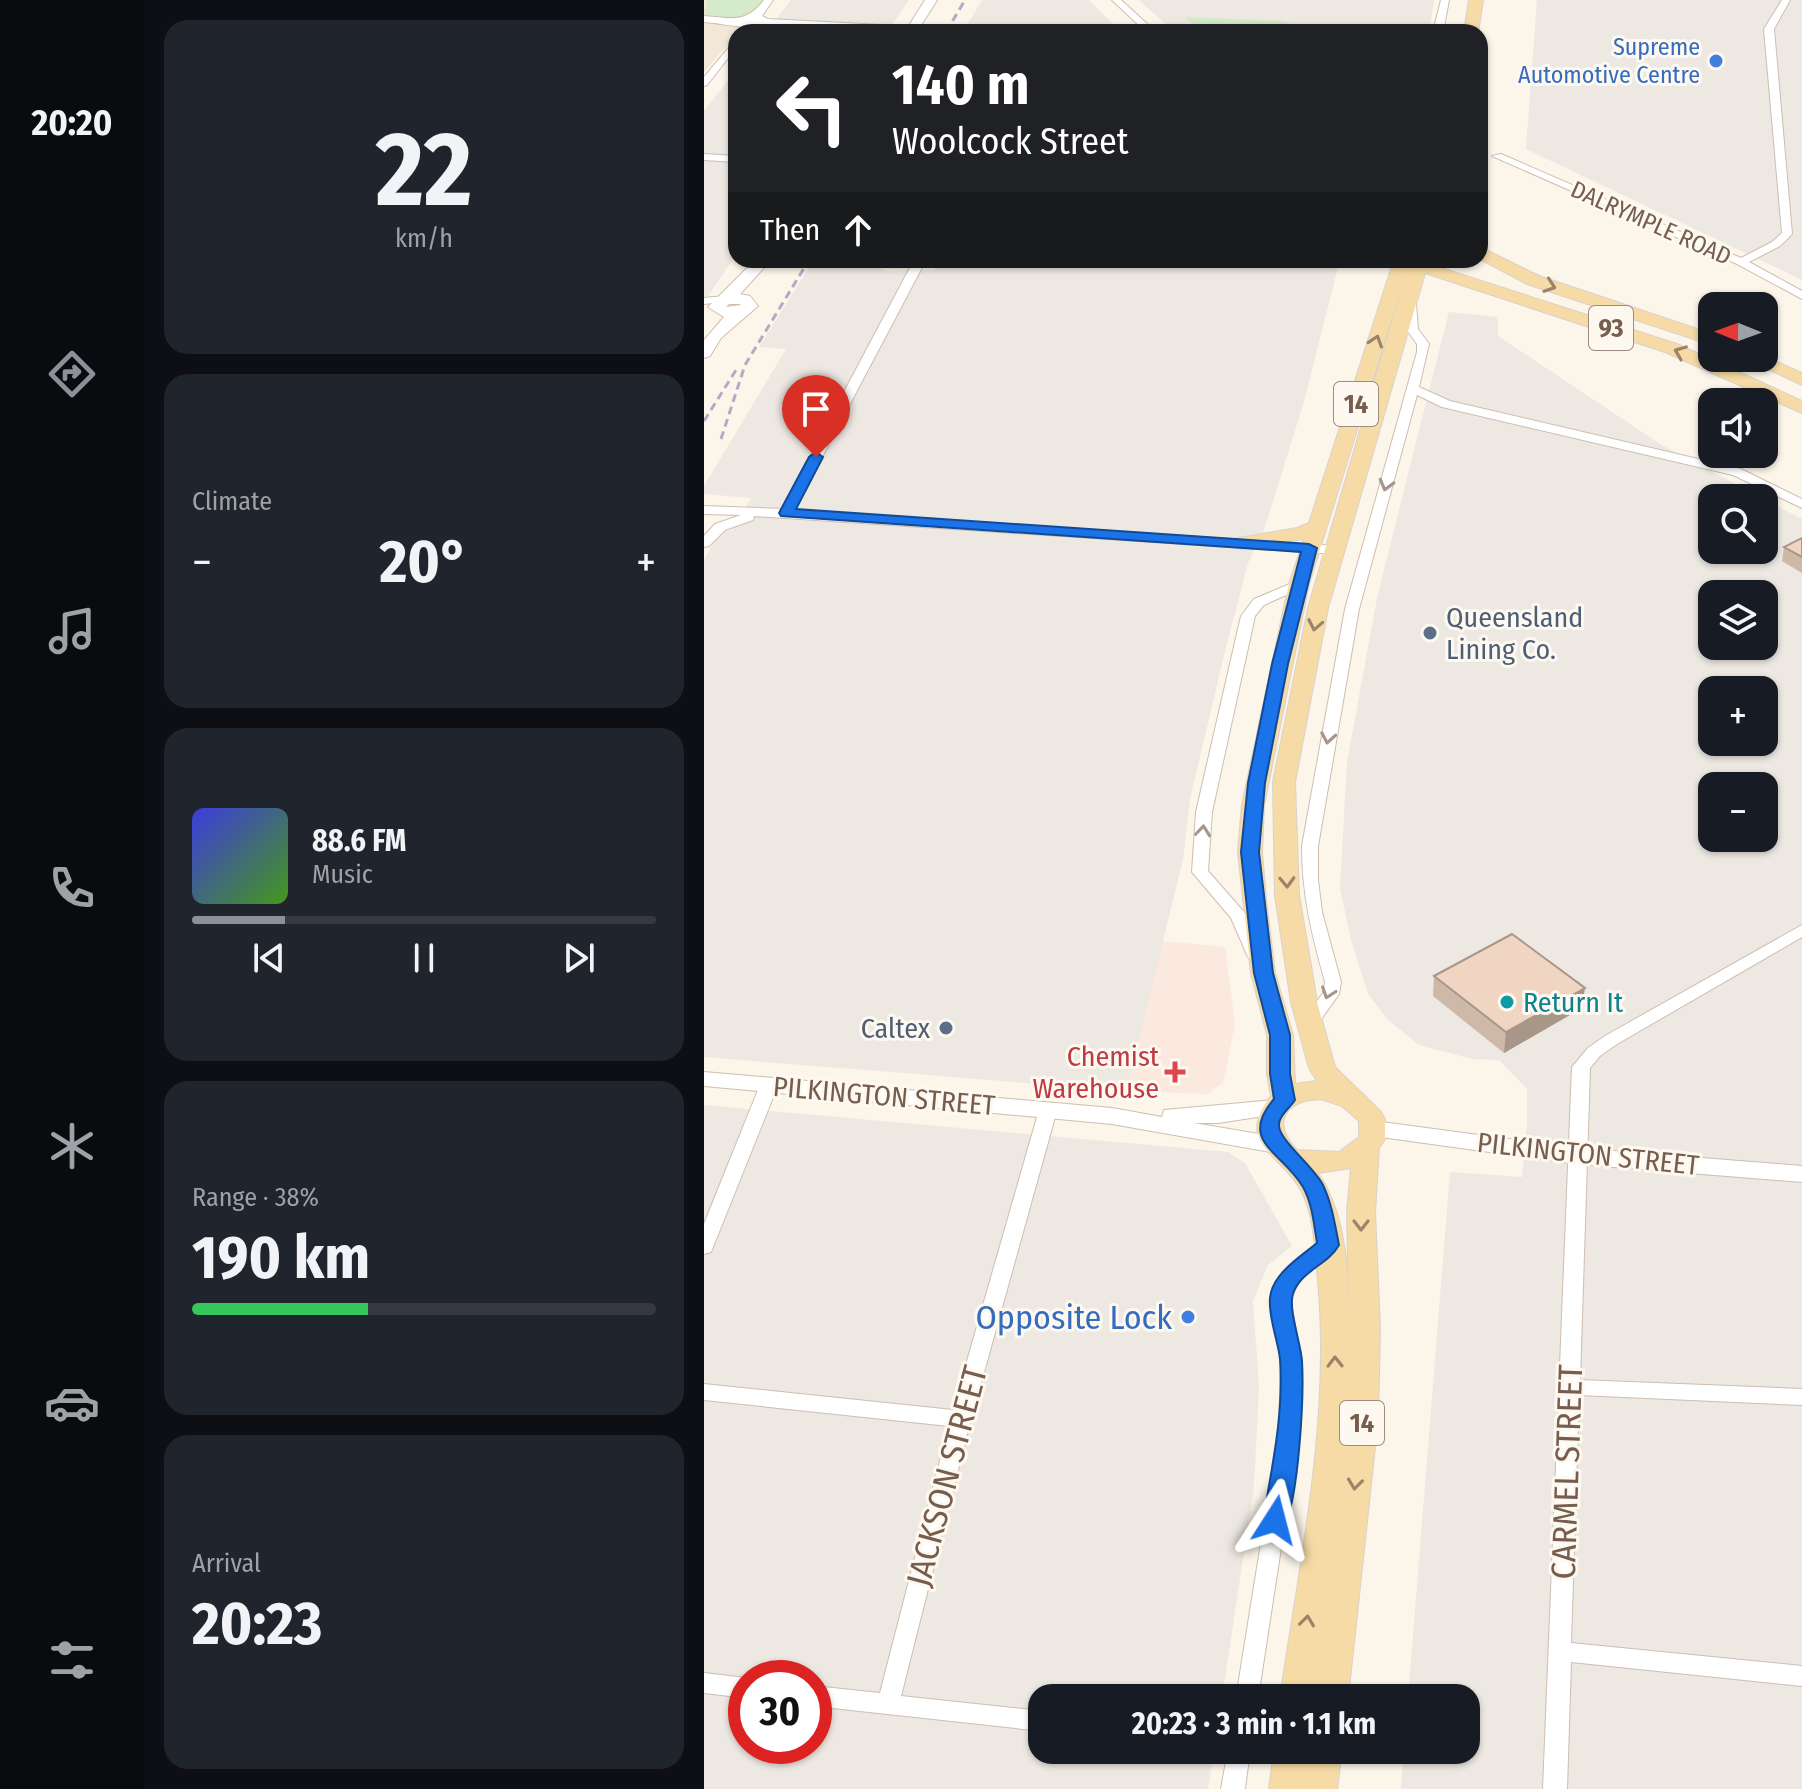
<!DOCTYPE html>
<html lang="en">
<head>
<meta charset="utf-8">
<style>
  :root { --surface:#171b24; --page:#20242c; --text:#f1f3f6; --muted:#9ea1a6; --line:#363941; --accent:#8c9099 }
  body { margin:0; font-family:"Fira Sans Condensed",sans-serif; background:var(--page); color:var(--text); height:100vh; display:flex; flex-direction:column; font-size:30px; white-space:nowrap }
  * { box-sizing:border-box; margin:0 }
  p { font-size:26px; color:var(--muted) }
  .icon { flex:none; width:44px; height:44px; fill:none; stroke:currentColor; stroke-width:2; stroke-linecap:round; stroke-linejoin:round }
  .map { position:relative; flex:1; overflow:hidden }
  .drawer { display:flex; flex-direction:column; gap:20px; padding:20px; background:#0d0f14; width:560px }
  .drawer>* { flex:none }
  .hud { position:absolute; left:24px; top:24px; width:760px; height:244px; border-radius:24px; box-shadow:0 2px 6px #0004; background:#202124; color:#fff; overflow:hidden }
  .needle { width:52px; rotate:271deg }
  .tools { position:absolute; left:994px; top:292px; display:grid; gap:16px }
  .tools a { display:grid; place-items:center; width:80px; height:80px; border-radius:16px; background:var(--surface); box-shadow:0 2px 6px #0004; font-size:40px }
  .speed { position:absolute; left:24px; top:1660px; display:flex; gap:16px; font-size:40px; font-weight:700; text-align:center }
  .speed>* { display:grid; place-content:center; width:104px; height:104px; border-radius:50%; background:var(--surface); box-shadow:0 2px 6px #0004; line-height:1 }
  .speed .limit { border:12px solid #d22; background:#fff; color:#111 }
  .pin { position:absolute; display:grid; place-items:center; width:68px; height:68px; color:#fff; margin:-82px -34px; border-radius:50% 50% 50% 0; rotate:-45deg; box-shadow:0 0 8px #0007 }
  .pin .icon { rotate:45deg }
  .me { position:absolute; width:88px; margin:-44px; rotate:9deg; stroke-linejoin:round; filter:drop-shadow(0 0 6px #0008) }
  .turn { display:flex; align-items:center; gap:28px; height:168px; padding:0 32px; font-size:36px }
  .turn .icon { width:104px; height:104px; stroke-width:2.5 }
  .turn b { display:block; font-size:56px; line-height:68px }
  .then { display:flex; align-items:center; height:76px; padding:0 32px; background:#0003; gap:16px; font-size:30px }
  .big { font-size:60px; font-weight:700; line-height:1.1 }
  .drawer .card { flex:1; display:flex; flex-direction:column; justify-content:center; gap:12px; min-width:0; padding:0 28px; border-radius:24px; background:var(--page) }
  .drawer .dial { align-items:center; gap:0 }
  .dial b { font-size:104px; line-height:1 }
  .song { display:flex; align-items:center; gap:24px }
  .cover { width:96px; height:96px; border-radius:12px; background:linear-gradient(135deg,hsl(240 70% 55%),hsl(100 70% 35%)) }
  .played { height:8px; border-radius:4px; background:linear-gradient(90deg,var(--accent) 20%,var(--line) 20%) }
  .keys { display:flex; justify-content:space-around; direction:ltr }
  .heat { display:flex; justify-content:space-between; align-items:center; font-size:44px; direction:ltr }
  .charge { height:12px; border-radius:6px; background:linear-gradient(90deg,#34c759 38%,var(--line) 0) }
  .trip { position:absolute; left:324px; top:1684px; width:452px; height:80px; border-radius:24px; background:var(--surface); box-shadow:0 2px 6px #0004; font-weight:700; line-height:80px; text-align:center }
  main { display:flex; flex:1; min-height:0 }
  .menu { display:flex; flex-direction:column; width:144px; justify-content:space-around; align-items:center; background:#090b0e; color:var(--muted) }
  .menu .icon { width:56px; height:56px }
  .menu .on { color:var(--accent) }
  .menu b { font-size:36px; color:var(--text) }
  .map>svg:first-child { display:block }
  .residential { fill:#f3e8d8 }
  .commercial { fill:#fbe8de }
  .industrial { fill:#ede8e2; fill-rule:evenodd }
  .green { fill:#d5eac8 }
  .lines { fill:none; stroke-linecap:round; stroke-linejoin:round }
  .minor-casing { stroke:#cebeb0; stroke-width:2 }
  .tertiary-casing { stroke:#cebeb0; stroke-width:2 }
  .secondary-casing { stroke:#d1bead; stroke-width:2 }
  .primary-casing { stroke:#d9d2cd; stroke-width:2 }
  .minor { fill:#fff; fill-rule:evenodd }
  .tertiary { fill:#fff; fill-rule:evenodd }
  .secondary { fill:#fff; fill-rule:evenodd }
  .primary { fill:#f7dba6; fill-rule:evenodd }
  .rail { stroke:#b9a7c6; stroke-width:3; stroke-dasharray:8 5; stroke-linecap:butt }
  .wall { fill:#ceb8a7 }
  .shaded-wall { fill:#a89688 }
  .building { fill:#f0d6c2; stroke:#a89688; stroke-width:2 }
  .oneway { stroke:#9d8368 }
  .oneway2 { stroke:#a6968c }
  .route { fill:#1a73e8; stroke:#114b97; stroke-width:2 }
  .shop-dot { fill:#3f7fe0; stroke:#fef9f0; stroke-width:3 }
  .service-dot { fill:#5c6f8a; stroke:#fef9f0; stroke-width:3 }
  .culture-dot { fill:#0f9aa8; stroke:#fef9f0; stroke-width:3 }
  .health-dot { fill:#e0444e; stroke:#fef9f0; stroke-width:3 }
  .labels { text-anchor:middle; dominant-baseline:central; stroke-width:6; stroke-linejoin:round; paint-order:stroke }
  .far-shop-label { font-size:24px; fill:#366cbe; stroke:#fef9f0; text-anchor:end }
  .far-street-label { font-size:24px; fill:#765d4e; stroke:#fef9f0 }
  .shield { fill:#fef9f0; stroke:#9f8c7f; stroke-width:2 }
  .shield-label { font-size:26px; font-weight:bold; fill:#765d4e }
  .service-label { font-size:28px; fill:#4e5e75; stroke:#fef9f0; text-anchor:start }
  .culture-label { font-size:28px; fill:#0d838f; stroke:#fef9f0; text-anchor:start }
  .health-label { font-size:28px; fill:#be3a42; stroke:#fef9f0; text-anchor:end }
  .street-label { font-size:28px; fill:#765d4e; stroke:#fef9f0 }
  .near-shop-label { font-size:34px; fill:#366cbe; stroke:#fef9f0; text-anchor:end }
  .near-street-label { font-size:34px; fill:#765d4e; stroke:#fef9f0 }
</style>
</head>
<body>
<main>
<nav class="menu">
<b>20:20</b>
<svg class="icon on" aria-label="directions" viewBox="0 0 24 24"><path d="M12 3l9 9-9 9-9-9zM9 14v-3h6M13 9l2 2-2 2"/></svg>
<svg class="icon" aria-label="music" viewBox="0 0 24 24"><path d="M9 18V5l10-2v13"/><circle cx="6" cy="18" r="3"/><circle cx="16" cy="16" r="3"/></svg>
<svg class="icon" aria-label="phone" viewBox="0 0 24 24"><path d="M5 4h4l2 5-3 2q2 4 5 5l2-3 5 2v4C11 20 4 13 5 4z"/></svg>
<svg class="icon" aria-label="climate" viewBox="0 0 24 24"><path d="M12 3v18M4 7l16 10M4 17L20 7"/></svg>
<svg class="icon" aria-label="car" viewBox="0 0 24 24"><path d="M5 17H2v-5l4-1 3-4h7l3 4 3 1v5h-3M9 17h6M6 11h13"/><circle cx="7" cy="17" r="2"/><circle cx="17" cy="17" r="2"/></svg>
<svg class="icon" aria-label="filters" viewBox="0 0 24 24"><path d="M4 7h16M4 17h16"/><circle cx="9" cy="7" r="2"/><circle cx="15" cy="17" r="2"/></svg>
</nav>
<section class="drawer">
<div class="card dial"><b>22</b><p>km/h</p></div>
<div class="card"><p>Climate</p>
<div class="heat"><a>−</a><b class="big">20°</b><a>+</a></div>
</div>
<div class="card">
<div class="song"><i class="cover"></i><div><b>88.6 FM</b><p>Music</p></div></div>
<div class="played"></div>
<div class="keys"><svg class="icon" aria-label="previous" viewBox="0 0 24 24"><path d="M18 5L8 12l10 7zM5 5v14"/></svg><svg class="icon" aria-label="pause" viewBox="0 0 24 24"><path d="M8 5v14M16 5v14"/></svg><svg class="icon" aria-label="next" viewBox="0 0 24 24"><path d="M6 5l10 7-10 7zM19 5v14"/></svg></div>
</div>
<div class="card"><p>Range · 38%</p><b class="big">190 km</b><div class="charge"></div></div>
<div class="card"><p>Arrival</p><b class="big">20:23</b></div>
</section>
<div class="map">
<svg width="1098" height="1789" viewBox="0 0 1098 1789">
  <rect width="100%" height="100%" fill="#fcf5ea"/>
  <path class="residential" d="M0,0H62L0,72Z"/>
  <path class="commercial" d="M458,941L521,947L531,1024L519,1083L503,1094L422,1091Z"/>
  <path class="industrial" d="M87,0H205L183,32H62Z
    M278,0H385L417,32H259Z
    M435,0H730L725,32H470Z
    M833,0H1098V280L822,149Z
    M32,70V255L0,302V111Z
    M235,260H636L599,405L560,530L544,563L521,651L486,799L479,860L422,1091L0,1057V560L13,535L29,529L47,498L0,494V486L82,349L55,347L109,261L168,265L183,271L230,270Z
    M745,312L794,317V336L956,444L1058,498H1008V550H1060V499L1098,519V1789H697L700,1750H762V1698H704L746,1172L818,1177L823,1125V1089L795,1060L768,1059L715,1045L684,1020L664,994L647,940L636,888L643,762L674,593ZM1008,594H1060V646H1008ZM1008,690H1060V742H1008ZM1008,786H1060V838H1008Z
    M0,1105L524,1152L541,1163L588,1246L564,1265L549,1301L555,1387L550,1486L518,1698H338V1750H510L504,1789H0ZM42,1678H110V1746H42Z"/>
  <path class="green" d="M3,0H62C44,23 27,17 0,16Z
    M481,17L579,21L587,24L584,32L530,29L529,32H498Z"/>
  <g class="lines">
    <g class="minor-casing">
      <path id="minor" d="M60,0H69L58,16L64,19L216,27L221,30L201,32L61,25C47,31 18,23 0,22V16C28,18 42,24 60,0Z
        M408,0H417L452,32H442Z
        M737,0H745L739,32H729Z
        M1078,0H1086L1070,29L1088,234L1076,246L1045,262L1098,291V299L1033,264L788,156L797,154L1037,258L1068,242L1078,233L1060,29Z
        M32,39V48L3,85L0,86V77Z
        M0,154L32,156V162L0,160Z
        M210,260H222L90,510L632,546L639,550L632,554L50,516L49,520L21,530L5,546L0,547V536L11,524L37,515L0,514V506L78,509Z
        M21,296L27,299L25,301L0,304V298Z
        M702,302L712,304L714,329L725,344L715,387L746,401L1037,469L1098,499V508L1029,475L738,407L713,395L655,609L614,846V880L618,912L637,982L635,994L611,1028L605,1030L596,1024L619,993L621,982C608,935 598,896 598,846L641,609L713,352V344L702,329Z
        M595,580L600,581V587L560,605L551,616L508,812L504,871L540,912L560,957L552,962L544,957L527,918L488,872L492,812L537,616L550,599Z
        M1098,925V937L913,1044L896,1056L886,1068L876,1380L1098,1389V1405L875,1395L867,1643L1098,1666V1686L867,1662L863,1789H839L868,1067L884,1048L901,1036Z
        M65,1079L71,1081L74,1085L9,1247L7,1252L0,1254V1224L56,1085L59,1081Z
        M344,1104L350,1106L353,1110L267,1419L197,1696L338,1711V1731L110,1706V1686L176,1693L245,1426L0,1400V1384L249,1410L335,1110L338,1106Z
        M624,1238L631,1240L633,1245L631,1250L593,1282L586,1297L597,1359L595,1431L554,1698H532L575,1431L577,1359L566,1297L579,1272L617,1240Z
        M0,1673L42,1678V1698L0,1693Z
        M524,1750H546L541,1789H517Z"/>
    </g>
    <g class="tertiary-casing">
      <path id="tertiary" d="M0,1072L408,1108L458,1117L460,1110L572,1100L580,1103L583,1108L580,1113L514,1123H490L572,1137L580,1139L583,1145L580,1151L572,1153L408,1124L0,1086Z
        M670,1121L873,1148L1098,1166V1182L873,1164L662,1135L659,1129L662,1123Z"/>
    </g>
    <g class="secondary-casing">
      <path id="secondary" d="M221,0H233L213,32H201Z
        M51,260H67L36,294L46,296L54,306L17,338L6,356L0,358V340L20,317L4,307ZM25,304H36L37,305L22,307Z"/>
    </g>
    <g class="primary-casing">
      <path id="primary" d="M765,0H779L774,32H760Z
        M776,247L835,276L1008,334V345L823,284L776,259Z
        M690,260H725L737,268L973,344L1098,401V413L961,352L721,273L624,608L591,782L595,895L613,1002L631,1067L677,1112L681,1119V1139L675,1148L671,1212L676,1327L674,1419L644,1698H610L616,1648L610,1698H576C596,1561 627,1420 614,1281C611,1252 611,1218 598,1192C579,1154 529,1144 567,1096L563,1074V1035L547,973L534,852L538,805L585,584L600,539L536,549L526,543L529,539L593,528L605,523ZM705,263L604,608L569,782L571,895L587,1002L605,1068L613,1081L591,1084L589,1035L571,973L562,900L558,852L560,805L605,584ZM617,1099L638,1106L655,1121V1137L635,1152L593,1150C566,1122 582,1100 617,1099ZM647,1168L643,1212L646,1353C644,1295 648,1223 614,1173Z
        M1060,356L1098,373V385L1041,358Z
        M570,1750H638L633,1789H565Z"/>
    </g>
    <use href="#minor" class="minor"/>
    <use href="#tertiary" class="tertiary"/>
    <use href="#secondary" class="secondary"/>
    <use href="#primary" class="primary"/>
    <path class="rail" d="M242,32L261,0
      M0,421L32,370
      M17,439L41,365L105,260"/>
  </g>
  <path class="wall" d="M1098,538V573L1078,561L1080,547Z
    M730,976L878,1008L800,1053L729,996Z"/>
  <path class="shaded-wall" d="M881,988L878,1008L800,1053L802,1032Z"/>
  <path class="building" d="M1098,538V557L1080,547Z
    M808,934L881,988L802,1032L730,976Z"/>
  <defs><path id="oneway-chevron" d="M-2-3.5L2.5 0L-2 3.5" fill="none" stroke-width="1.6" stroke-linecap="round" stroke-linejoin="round" transform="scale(2)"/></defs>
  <g class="oneway">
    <use href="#oneway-chevron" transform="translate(846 286) rotate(19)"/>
    <use href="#oneway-chevron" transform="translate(672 341) rotate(-72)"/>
    <use href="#oneway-chevron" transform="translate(976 352) rotate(-158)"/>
    <use href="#oneway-chevron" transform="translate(611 625) rotate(101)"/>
    <use href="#oneway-chevron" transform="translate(583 882) rotate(88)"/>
    <use href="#oneway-chevron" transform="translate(657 1225) rotate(90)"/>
    <use href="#oneway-chevron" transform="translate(631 1362) rotate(-91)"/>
    <use href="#oneway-chevron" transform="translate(651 1484) rotate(97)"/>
    <use href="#oneway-chevron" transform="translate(603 1621) rotate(-83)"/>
  </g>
  <g class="oneway2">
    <use href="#oneway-chevron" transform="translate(682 485) rotate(105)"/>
    <use href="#oneway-chevron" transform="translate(624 738) rotate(100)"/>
    <use href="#oneway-chevron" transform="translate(499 831) rotate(-84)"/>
    <use href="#oneway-chevron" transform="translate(624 993) rotate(109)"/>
  </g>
  <path class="route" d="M112,452L119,457L92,509L605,544L613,548L584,664L561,783L555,852L569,973L586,1035V1074L591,1100C586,1108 574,1116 575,1126C576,1141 610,1167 619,1185C628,1204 631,1225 635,1245C624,1265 596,1271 589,1294C584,1309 597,1344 598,1361C600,1396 595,1497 580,1527L571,1530L563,1527L559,1520C568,1467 580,1413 576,1359C574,1340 564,1317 566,1298C568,1274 596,1257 613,1243C610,1224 608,1203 599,1187C579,1152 533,1142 570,1099L566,1074V1035L550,973L537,852L544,783L568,664L597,552L77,516L75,513L105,457Z"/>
  <g class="shop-dot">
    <circle cx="1012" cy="61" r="8"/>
    <circle cx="484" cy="1317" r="8"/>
  </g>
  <g class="service-dot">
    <circle cx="726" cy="633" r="8"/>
    <circle cx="242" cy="1028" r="8"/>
  </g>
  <circle class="culture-dot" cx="803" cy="1002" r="8"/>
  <path class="health-dot" d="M467 1060h8v8h8v8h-8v8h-8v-8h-8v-8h8z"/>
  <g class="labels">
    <g class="far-shop-label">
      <text x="996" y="47">Supreme<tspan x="996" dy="28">Automotive Centre</tspan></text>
    </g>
    <g class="far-street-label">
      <text transform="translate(947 223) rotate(24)">DALRYMPLE ROAD</text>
    </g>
    <g class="shield">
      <rect x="885" y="306" width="44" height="44" rx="6"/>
      <rect x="630" y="382" width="44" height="44" rx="6"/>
      <rect x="636" y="1401" width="44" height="44" rx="6"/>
    </g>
    <g class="shield-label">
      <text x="907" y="328">93</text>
      <text x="652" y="404">14</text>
      <text x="658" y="1423">14</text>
    </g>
    <g class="service-label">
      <text x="742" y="617">Queensland<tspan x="742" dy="32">Lining Co.</tspan></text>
      <text x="226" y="1028" text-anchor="end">Caltex</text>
    </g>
    <g class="culture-label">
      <text x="819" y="1002">Return It</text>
    </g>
    <g class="health-label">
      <text x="455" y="1056">Chemist<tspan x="455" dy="32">Warehouse</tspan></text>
    </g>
    <g class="street-label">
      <text transform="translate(180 1096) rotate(5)">PILKINGTON STREET</text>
      <text transform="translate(884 1154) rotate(6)">PILKINGTON STREET</text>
    </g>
    <g class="near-shop-label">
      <text x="468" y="1317">Opposite Lock</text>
    </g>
    <g class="near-street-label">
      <text transform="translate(863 1472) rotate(-88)">CARMEL STREET</text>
      <text transform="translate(243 1476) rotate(-75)">JACKSON STREET</text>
    </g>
  </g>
</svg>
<div class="tools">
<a><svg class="needle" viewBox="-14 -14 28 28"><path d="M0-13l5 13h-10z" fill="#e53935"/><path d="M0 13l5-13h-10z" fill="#9ea1a6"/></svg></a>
<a><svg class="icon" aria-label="sound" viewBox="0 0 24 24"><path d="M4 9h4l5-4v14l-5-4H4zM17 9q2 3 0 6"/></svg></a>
<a><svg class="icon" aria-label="search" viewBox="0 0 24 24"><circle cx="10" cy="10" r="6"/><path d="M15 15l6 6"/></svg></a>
<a><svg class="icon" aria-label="layers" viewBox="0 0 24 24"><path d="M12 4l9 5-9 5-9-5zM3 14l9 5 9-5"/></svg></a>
<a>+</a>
<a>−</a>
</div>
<div class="speed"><div class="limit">30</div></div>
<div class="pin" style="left:112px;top:457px;background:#d93025"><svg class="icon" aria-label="arrive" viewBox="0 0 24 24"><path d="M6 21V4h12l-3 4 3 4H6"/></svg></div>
<svg class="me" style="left:571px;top:1520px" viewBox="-20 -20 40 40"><path d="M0-17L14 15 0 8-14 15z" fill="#1a73e8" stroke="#fff" stroke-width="4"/></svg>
<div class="trip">20:23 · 3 min · 1.1 km</div>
<div class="hud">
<div class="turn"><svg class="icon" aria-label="left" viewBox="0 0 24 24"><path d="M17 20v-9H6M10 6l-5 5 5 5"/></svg><div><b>140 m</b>Woolcock Street</div></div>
<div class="then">Then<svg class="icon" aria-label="ahead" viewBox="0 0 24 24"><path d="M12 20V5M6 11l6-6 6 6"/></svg></div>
</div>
</div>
</main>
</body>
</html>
